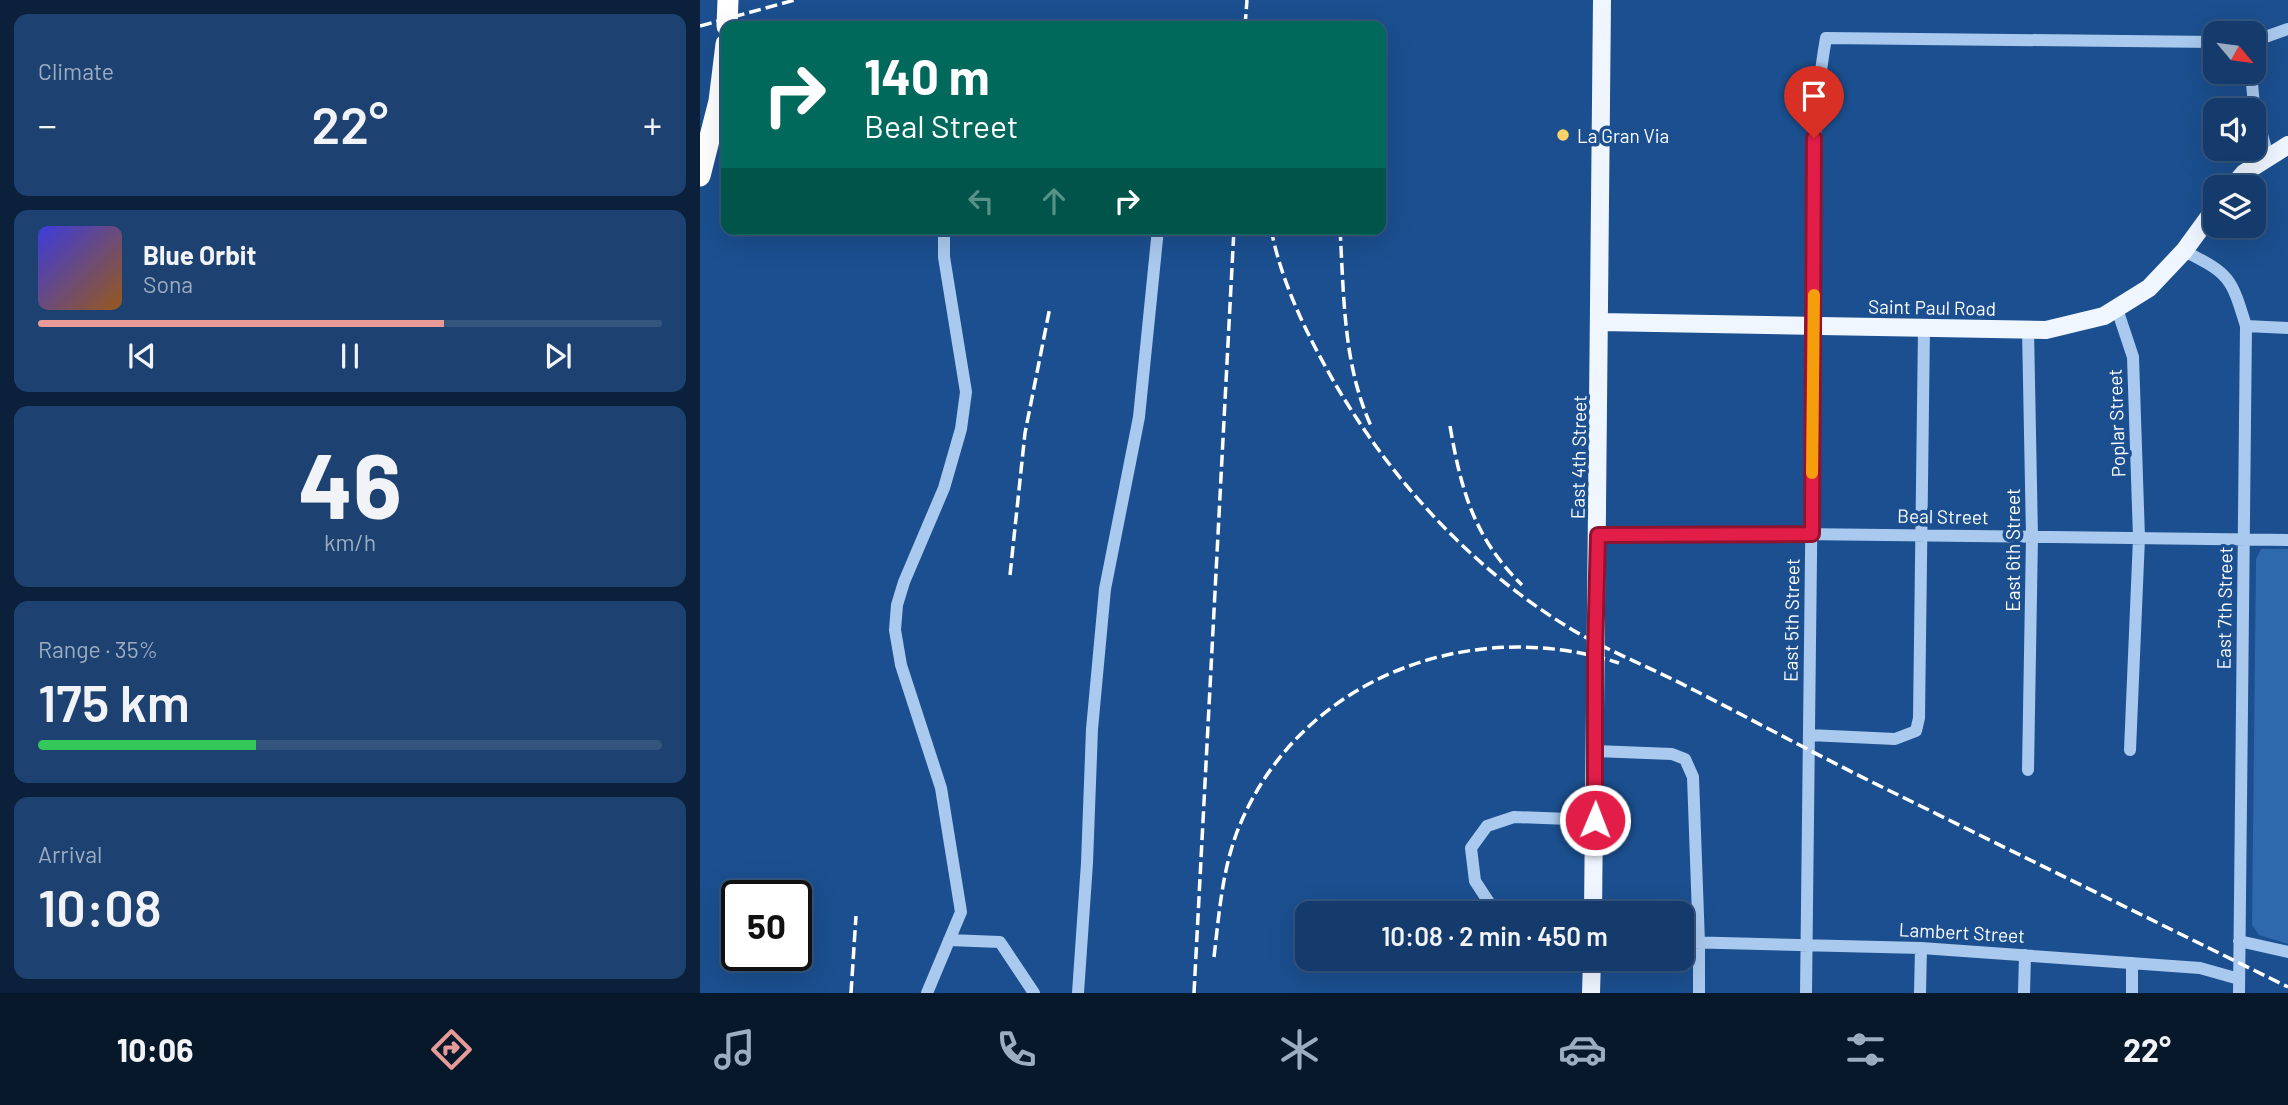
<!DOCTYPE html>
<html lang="en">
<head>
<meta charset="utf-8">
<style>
  :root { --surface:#143b6b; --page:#1d4271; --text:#f1f3f6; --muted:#9dadc1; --line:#33557e; --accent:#e69b98 }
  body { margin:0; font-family:Barlow,sans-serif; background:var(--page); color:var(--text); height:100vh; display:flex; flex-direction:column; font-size:26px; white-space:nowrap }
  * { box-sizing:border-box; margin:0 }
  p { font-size:23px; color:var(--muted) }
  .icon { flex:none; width:38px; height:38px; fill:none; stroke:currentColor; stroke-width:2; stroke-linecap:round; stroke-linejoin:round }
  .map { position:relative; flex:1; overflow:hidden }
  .drawer { display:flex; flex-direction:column; gap:14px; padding:14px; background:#0b203b; width:700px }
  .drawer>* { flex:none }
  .top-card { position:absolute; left:21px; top:21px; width:665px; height:214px; border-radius:14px; box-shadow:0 7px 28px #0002,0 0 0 2px var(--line); background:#00695c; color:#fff; overflow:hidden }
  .needle { width:46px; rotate:119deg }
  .buttons { position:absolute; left:1503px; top:21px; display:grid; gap:14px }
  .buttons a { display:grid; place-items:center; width:63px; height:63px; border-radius:14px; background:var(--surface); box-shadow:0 7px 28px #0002,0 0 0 2px var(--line); font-size:35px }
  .speed { position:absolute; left:21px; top:880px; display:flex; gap:14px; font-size:35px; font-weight:700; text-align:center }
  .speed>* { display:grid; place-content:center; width:91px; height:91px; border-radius:50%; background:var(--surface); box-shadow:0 7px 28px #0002,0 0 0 2px var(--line); line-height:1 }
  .speed .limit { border:4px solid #111; border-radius:10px; background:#fff; color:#111 }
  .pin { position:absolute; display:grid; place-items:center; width:60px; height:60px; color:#fff; margin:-72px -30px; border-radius:50% 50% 50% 0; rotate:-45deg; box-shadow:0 0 7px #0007 }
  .pin .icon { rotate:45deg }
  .me { position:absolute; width:77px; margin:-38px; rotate:1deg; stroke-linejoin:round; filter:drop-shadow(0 0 5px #0008) }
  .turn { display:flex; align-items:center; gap:24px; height:147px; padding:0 28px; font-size:32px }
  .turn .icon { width:91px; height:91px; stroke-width:2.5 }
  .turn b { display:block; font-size:49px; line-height:60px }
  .lanes { display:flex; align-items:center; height:66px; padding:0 28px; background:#0003; justify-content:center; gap:35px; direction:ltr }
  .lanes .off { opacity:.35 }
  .big { font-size:52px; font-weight:600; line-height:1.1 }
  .drawer .tile { flex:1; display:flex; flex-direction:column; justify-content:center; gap:10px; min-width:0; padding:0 24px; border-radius:14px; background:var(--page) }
  .drawer .dial { align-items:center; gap:0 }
  .dial b { font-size:91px; line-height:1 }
  .song { display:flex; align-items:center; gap:21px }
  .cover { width:84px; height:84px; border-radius:10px; background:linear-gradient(135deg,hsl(240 70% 55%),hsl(30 70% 35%)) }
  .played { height:7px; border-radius:4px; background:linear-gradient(90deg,var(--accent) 65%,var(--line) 65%) }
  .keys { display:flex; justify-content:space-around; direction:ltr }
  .heat { display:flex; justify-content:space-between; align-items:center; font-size:38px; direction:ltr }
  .charge { height:10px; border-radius:5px; background:linear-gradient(90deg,#34c759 35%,var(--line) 0) }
  .trip { position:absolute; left:595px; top:901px; width:399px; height:70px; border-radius:14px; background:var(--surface); box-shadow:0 7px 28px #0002,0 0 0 2px var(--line); font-weight:600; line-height:70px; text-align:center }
  .tab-bar { display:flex; height:112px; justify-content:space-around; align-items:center; background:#08182b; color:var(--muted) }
  .tab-bar .icon { width:49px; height:49px }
  .tab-bar .selected { color:var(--accent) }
  .tab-bar b { font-size:32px; color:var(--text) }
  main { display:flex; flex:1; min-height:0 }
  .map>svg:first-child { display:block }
  .green { fill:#2e69ad }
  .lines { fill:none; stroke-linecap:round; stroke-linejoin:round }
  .minor { stroke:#a9c9ee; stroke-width:12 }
  .major { stroke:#f0f6ff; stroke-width:18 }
  .highway { stroke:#fff; stroke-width:21 }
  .rail { stroke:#fff; stroke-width:3.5; stroke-dasharray:12 5; stroke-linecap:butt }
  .route-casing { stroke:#92132f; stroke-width:18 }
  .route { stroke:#e11d48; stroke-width:12 }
  .slow { stroke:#f59e0b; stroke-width:12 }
  .poi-dot { fill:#ffd166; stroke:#1b4f8f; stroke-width:2.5 }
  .labels { text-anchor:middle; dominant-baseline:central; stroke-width:7; stroke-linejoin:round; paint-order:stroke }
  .poi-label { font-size:19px; fill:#fff; stroke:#1b4f8f; text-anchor:start }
  .street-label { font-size:19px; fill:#fff; stroke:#1b4f8f }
</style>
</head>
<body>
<main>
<section class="drawer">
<div class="tile"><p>Climate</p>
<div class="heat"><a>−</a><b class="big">22°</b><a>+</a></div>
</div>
<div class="tile">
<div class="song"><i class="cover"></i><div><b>Blue Orbit</b><p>Sona</p></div></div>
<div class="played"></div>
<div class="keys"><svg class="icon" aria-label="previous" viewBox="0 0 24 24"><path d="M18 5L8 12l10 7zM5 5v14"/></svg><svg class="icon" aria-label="pause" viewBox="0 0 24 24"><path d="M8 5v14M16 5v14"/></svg><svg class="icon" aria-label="next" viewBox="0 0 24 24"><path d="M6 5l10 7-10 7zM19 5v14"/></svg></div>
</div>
<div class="tile dial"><b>46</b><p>km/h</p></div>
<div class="tile"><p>Range · 35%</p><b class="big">175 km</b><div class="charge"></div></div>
<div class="tile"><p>Arrival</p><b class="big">10:08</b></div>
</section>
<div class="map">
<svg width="1588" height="993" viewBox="0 0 1588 993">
  <rect width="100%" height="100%" fill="#1b4f8f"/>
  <path class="green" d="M1561,549H1588V944L1559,935L1552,925L1556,559Z"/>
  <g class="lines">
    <path class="minor" d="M1554,41L1588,29
      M1551,72L1554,106L1568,156
      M1484,251C1530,274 1531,277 1546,326L1539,993
      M1417,309L1433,357L1439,538L1430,750
      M1546,326L1588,328
      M898,535L1022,533L1588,540
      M1109,735L1195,739L1216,731L1219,718L1224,328
      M895,751L972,754L985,759L993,777L999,943V993
      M1328,770L1332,537L1328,329
      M818,914L792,907L775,881L771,848L787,826L814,817L895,820
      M876,914L893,912
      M249,940L300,942L334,993
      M1539,941L1588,952
      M982,942L1221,948L1500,968L1539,979
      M227,993L261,912L241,788L201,665L195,630L197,605L204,582L244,488L261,429L266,392L244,257V229
      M378,993L387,863L392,729L405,589L439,417L458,229
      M1106,993C1109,789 1111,585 1113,381C1115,266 1106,151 1126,38L1516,42
      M1220,993L1221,948
      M1324,993L1325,955
      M1432,993V963"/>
    <path class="major" d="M1532,187L1544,173L1588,145
      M900,322L1346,330L1404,316L1449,288L1484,251L1516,207
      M893,914L902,0
      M891,993L892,959"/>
    <path class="highway" d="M27,26L28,0
      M0,176L19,101L26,44"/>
    <path class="rail" d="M0,26L95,0
      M545,26L547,0
      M571,229C582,285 609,339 637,387C697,488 782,579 885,637C918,655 953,669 986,686C1051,719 1115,754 1180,786C1316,853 1452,920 1588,987
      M640,229C644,296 643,366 672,428
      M750,426C761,490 774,538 822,585
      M310,575L325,433L350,307
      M514,957C519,915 522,872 537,832C596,680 768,614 919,663
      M151,993L156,916
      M494,993L534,229"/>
  </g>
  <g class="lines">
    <g class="route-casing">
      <path id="route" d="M895,820V655L898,535L1112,534L1114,138"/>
    </g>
    <use href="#route" class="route"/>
    <path class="slow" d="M1112,473L1114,295"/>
  </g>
  <circle class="poi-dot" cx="863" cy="135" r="7"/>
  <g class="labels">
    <g class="poi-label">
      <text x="877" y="135">La Gran Via</text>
    </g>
    <g class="street-label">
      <text transform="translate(1232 307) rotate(1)">Saint Paul Road</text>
      <text transform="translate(1416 423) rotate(-92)">Poplar Street</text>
      <text transform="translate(878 457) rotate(-89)">East 4th Street</text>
      <text transform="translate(1243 516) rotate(1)">Beal Street</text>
      <text transform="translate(1312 550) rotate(-90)">East 6th Street</text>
      <text transform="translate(1524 608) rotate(-89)">East 7th Street</text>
      <text transform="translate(1091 620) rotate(-89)">East 5th Street</text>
      <text transform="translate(1262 932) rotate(3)">Lambert Street</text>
    </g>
  </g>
</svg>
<div class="buttons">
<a><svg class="needle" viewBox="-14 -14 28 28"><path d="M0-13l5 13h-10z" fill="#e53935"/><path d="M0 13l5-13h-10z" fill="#9dadc1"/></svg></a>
<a><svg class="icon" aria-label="sound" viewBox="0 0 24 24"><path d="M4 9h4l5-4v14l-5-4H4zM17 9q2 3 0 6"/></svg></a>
<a><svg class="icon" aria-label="layers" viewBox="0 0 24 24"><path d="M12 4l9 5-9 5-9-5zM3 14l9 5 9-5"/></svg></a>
</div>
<div class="speed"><div class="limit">50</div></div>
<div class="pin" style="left:1114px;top:138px;background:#d93025"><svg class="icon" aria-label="arrive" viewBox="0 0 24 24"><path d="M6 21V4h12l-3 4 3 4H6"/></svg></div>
<svg class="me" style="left:895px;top:820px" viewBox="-20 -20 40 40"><circle r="17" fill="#e11d48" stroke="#fff" stroke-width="3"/><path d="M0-11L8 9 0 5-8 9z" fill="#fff"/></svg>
<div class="trip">10:08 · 2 min · 450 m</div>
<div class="top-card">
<div class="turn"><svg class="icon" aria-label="right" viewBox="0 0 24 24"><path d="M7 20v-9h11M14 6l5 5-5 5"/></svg><div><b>140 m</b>Beal Street</div></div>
<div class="lanes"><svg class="icon off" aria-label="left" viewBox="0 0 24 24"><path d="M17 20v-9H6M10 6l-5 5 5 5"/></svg><svg class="icon off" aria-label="ahead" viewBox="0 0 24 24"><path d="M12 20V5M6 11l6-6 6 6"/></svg><svg class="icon" aria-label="right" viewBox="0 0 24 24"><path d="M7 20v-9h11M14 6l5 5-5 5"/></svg></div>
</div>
</div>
</main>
<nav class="tab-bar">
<b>10:06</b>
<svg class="icon selected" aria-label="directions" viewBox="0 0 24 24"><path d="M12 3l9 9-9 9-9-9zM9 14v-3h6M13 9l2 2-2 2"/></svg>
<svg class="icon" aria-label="music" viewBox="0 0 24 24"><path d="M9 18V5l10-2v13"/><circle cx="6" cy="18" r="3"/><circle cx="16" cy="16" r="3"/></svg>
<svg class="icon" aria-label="phone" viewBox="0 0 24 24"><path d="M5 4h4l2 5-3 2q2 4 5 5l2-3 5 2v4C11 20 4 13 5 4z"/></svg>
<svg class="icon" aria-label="climate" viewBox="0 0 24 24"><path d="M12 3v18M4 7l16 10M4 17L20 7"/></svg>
<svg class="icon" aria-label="car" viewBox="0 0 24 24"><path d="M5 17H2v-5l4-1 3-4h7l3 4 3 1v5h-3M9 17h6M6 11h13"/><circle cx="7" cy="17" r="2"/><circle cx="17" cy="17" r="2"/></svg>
<svg class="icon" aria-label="filters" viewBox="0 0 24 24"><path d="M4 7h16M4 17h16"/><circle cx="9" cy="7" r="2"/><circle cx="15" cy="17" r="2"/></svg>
<b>22°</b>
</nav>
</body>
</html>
